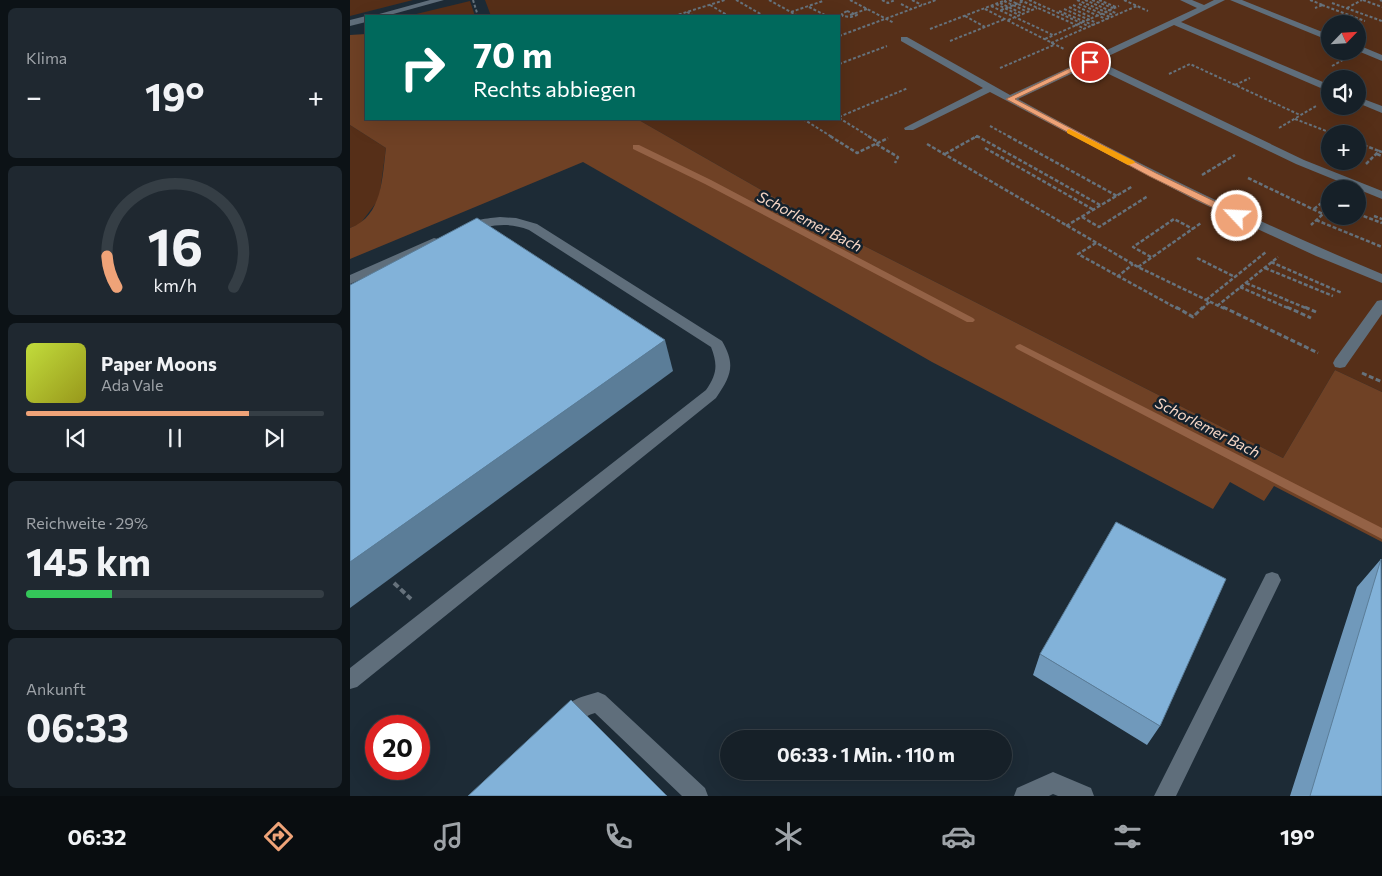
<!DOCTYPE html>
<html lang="de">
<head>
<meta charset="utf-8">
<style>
  :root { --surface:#162028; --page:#1f2830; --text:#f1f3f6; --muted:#9ea3a8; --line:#353e45; --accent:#efa378 }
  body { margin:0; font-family:Commissioner,sans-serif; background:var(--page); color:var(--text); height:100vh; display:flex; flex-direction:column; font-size:19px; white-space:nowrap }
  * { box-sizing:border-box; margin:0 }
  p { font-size:16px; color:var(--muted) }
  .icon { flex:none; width:28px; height:28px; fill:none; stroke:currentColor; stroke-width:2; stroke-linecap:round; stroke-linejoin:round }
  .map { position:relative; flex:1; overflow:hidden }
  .drawer { display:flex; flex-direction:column; gap:8px; padding:8px; background:#0c1216; width:350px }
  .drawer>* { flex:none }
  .banner { position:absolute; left:15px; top:15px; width:475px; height:105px; border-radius:0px; box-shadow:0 5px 20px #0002,0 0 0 1px var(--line); background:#00695c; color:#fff; overflow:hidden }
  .needle { width:32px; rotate:65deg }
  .buttons { position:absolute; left:971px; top:15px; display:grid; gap:10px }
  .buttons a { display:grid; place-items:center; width:45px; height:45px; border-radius:50%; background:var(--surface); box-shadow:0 5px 20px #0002,0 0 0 1px var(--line); font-size:25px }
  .speed { position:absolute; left:15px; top:715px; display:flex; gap:10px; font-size:25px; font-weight:700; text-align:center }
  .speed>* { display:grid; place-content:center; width:65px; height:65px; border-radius:50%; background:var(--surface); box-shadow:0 5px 20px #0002,0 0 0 1px var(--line); line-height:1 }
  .speed .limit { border:8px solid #d22; background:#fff; color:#111 }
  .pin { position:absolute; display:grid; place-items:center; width:42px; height:42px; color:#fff; margin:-21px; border:2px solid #fff; border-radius:50%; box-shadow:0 1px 5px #0007 }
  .me { position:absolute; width:55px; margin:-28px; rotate:295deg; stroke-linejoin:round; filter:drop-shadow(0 0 4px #0008) }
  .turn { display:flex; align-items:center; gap:18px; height:105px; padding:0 25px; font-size:22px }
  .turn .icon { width:65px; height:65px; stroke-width:2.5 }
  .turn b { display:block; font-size:35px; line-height:42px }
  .big { font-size:38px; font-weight:700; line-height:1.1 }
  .drawer .card { flex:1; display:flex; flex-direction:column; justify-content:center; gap:8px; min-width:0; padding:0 18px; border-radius:8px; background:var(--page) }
  .drawer .dial { align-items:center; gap:0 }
  .dial svg { height:130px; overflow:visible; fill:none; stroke:var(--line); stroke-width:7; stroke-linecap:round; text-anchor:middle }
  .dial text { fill:var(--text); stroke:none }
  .song { display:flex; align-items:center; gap:15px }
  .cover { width:60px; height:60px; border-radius:8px; background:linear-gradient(135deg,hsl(70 70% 55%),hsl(60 70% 35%)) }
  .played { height:5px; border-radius:2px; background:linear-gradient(90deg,var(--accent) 75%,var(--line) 75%) }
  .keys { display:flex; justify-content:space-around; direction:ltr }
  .heat { display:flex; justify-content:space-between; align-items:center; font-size:28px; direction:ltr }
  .charge { height:8px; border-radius:4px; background:linear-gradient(90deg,#34c759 29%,var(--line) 0) }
  .trip { position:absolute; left:370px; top:730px; width:292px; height:50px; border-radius:25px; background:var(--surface); box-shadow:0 5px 20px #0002,0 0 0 1px var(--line); font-weight:700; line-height:50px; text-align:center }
  .tab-bar { display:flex; height:80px; justify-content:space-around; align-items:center; background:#090d10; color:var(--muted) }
  .tab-bar .icon { width:35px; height:35px }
  .tab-bar .on { color:var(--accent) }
  .tab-bar b { font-size:22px; color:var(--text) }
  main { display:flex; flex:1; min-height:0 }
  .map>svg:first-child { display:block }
  .green { fill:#562f18; fill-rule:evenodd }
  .forest { fill:#6f4125 }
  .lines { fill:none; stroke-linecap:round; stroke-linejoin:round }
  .stream { fill:#946246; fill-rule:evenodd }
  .path-far3 { stroke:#66727c; stroke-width:2; stroke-dasharray:3 2; stroke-linecap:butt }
  .path-far2 { stroke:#66727c; stroke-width:2.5; stroke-dasharray:4 2; stroke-linecap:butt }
  .path-far1 { stroke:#66727c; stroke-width:3; stroke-dasharray:5 2.5; stroke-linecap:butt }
  .path { stroke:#66727c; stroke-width:4; stroke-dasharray:6 3; stroke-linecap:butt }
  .lane { fill:#5f6e7b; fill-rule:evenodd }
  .street { fill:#5f6e7b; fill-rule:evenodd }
  .wall { fill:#7099bb }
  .shaded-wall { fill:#5b7d98 }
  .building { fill:#82b2d9; stroke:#5b7d98 }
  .route { fill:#efa378; stroke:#9b6a4e }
  .slow { fill:#f59e0b }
  .labels { text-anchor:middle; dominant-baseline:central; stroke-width:5; stroke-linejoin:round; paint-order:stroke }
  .water-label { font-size:15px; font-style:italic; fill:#f6d6c5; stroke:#14212c }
</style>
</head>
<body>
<main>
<section class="drawer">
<div class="card"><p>Klima</p>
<div class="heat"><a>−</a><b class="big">19°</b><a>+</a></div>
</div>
<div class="card dial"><svg viewBox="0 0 100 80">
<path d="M14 69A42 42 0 1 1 86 69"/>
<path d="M14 69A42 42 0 0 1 8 50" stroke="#efa378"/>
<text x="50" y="56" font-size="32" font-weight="700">16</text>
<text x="50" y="72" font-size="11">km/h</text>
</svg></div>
<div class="card">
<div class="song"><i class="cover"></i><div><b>Paper Moons</b><p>Ada Vale</p></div></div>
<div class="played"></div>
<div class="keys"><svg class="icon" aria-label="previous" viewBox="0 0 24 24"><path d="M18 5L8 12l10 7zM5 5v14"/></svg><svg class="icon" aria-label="pause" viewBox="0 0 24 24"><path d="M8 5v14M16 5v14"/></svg><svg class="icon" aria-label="next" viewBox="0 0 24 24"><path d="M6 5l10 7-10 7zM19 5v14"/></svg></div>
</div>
<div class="card"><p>Reichweite · 29%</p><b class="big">145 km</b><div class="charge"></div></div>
<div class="card"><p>Ankunft</p><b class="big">06:33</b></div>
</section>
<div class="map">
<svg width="1032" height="796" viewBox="0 0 1032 796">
  <rect width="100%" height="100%" fill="#1d2b36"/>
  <path class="green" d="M0,0H63L0,16Z
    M135,0H1032V392L985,370L933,458L473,225L287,119H489V16H141ZM980,24H1008V51H980ZM980,79H1008V106H980ZM980,134H1008V161H980ZM980,189H1008V216H980Z
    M120,1L125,16H58Z
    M0,125L36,148L29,199L10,224L0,228Z"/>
  <path class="forest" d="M16,34V119H287L473,225L933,458L985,370L1032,392V542L924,486L914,501L880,482L863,509L582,362L233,162L0,259V228C33,216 32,177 36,148L0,125V35Z"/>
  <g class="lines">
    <path class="stream" d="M283,145H289L361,180L623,318L625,320L623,322H617L355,184L283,149Z
      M670,344L1032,528V539L667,349L665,347L667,345Z"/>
    <path class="path-far3" d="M123,0L128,16
      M386,0L414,16
      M419,0L448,16
      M500,0L544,23
      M532,0L538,3L545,0
      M562,0L572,5
      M659,0L681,10
      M670,0L733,28
      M679,0L738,26
      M727,0L763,15
      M735,0L768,14
      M742,0L763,8
      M749,0L766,7
      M774,0L798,11
      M960,0L973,5L965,8
      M1013,0L1032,7
      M1030,0L1032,1
      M654,1L678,12
      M650,3L673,14
      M982,3L1032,21
      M551,4L561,9
      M646,4L669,15
      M729,4L760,17
      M360,5L379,16
      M723,5L756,19
      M972,5L1015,21
      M641,6L703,35
      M459,7L477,16
      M719,7L743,18
      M997,8L1012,0
      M635,9L714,49
      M714,9L747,23
      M651,10L674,1
      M497,11L507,15L501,17L493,16L492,14Z
      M709,11L743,25
      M337,12L344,16
      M441,12L473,1
      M500,15L517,9
      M324,16L375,0
      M484,16H486
      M615,16L635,27
      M988,18L1005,24
      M658,20L687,8
      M580,29L656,0
      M489,36L586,0
      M695,39L769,6
      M600,41L655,19
      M701,43L787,6
      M489,64L537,46
      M982,66L996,58
      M650,68L704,45
      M819,74L840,64L950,115
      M885,85L900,78
      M489,117L558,88
      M489,118L520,137
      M453,119L482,137
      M945,119L984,134
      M640,126L660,137
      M929,128L966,106
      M625,137H629"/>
    <path class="path-far2" d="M480,136L507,153L538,138
      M518,136L528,142
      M658,136L767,196
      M1008,143L1029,151
      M526,144L548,157L545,163
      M577,144L788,267L875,309
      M635,148L744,210
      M595,154L627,136L750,205
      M1027,154L1032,156
      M1016,164L1029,151L1032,152
      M852,175L885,155
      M898,178L973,214L961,225
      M964,209L980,196
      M1008,214L1032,223
      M1024,216L1032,219
      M732,217L749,227L798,196
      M966,220L1032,247
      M716,226L783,186
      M746,243L728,254L828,309
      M801,257L783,247L824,219L843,229
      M847,258L885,277
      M921,262L992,293
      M788,267L851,223
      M915,268L983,296
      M767,277L783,264
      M896,283L958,309
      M890,287L940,309
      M856,300L916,252
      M867,306L928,257
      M852,309L859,302"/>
    <path class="path-far1" d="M826,307L843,317L853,307
      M873,307L968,353
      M937,307L961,318
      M955,307L966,312
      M1012,373L1032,382"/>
    <path class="path" d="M44,583L61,599"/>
    <path class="lane" d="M830,0H842L854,5L864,0H875L831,22L980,85V92L824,25L748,61L954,160L1032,191V199L946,164L740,65L668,99C786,164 907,222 1032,274V283L966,256L845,200L640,92L563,130H555L554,128L633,88L551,41V37H557L660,95L847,8Z
      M880,0H892L980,35V41Z
      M1008,45L1032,55V61L1008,51Z
      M1008,97L1032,106V113L1008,103Z
      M150,217L166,218L187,224L372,341C386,365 381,376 366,398L7,687L0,689V668L356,390C367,374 368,365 361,347L179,230C156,221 139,226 117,232L111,228C119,220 139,218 150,217Z
      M84,238L88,239L90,242L88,245L0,284V275Z
      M1032,300V314L995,367L990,368L985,367L983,363L985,359L1027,301Z
      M922,572L928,574L931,580L826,796H804L916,574Z
      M248,692L255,695L355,788L358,796H332L245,713C232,716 226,726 214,731L207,728L204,721C212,702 230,697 248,692Z"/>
    <path class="street" d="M80,0H94L36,16H22Z
      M16,16V22L0,26V20Z
      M703,772L741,788L744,796H708L703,794L699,796H664L667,788Z"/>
  </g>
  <path class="wall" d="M1031,559L1032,796H940L1007,587Z
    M690,654L810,726L797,745L683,675Z"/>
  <path class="shaded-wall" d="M315,340L323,371L0,608V562Z"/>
  <path class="building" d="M127,218L315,340L0,562V285Z
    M766,522L876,579L810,726L690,654Z
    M1031,559L1032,796H960Z
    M221,700L317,796H118Z"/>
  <path class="route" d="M737,60L743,62L665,99L806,173L891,214V218H884L799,176L656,99Z"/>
  <path class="slow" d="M719,129L784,161L785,163L778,165L717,133V130Z"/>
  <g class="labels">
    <g class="water-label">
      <text transform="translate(460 221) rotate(27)">Schorlemer Bach</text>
      <text transform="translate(858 427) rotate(27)">Schorlemer Bach</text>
    </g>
  </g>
</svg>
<div class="buttons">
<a><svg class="needle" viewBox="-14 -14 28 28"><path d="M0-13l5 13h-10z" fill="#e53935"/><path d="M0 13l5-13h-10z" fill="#9ea3a8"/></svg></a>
<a><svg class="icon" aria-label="sound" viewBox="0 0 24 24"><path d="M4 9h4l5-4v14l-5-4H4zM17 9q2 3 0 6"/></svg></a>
<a>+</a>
<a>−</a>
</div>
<div class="speed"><div class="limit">20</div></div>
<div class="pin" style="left:740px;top:62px;background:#d93025"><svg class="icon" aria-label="arrive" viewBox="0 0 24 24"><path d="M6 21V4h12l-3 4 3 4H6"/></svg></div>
<svg class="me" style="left:887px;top:216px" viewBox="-20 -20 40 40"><circle r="17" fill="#efa378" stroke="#fff" stroke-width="3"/><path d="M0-11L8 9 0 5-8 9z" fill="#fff"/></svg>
<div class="trip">06:33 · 1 Min. · 110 m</div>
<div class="banner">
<div class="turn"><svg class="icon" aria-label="right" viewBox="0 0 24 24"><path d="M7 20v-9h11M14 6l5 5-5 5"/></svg><div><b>70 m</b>Rechts abbiegen</div></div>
</div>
</div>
</main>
<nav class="tab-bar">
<b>06:32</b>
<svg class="icon on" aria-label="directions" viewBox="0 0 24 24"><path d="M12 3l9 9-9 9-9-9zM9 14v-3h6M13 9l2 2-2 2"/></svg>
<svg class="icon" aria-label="music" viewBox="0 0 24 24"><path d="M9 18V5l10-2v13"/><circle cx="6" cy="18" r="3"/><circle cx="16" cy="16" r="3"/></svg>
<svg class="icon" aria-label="phone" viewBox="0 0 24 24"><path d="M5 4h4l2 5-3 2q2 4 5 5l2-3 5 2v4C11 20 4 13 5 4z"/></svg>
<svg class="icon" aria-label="climate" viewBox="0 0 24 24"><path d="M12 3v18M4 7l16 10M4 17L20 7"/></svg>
<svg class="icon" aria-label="car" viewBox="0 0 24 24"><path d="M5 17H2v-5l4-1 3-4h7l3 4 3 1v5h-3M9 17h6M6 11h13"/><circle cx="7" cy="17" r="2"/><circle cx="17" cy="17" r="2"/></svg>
<svg class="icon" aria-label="filters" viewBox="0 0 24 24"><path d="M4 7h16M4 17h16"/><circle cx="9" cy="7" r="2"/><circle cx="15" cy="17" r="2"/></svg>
<b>19°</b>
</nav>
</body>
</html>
